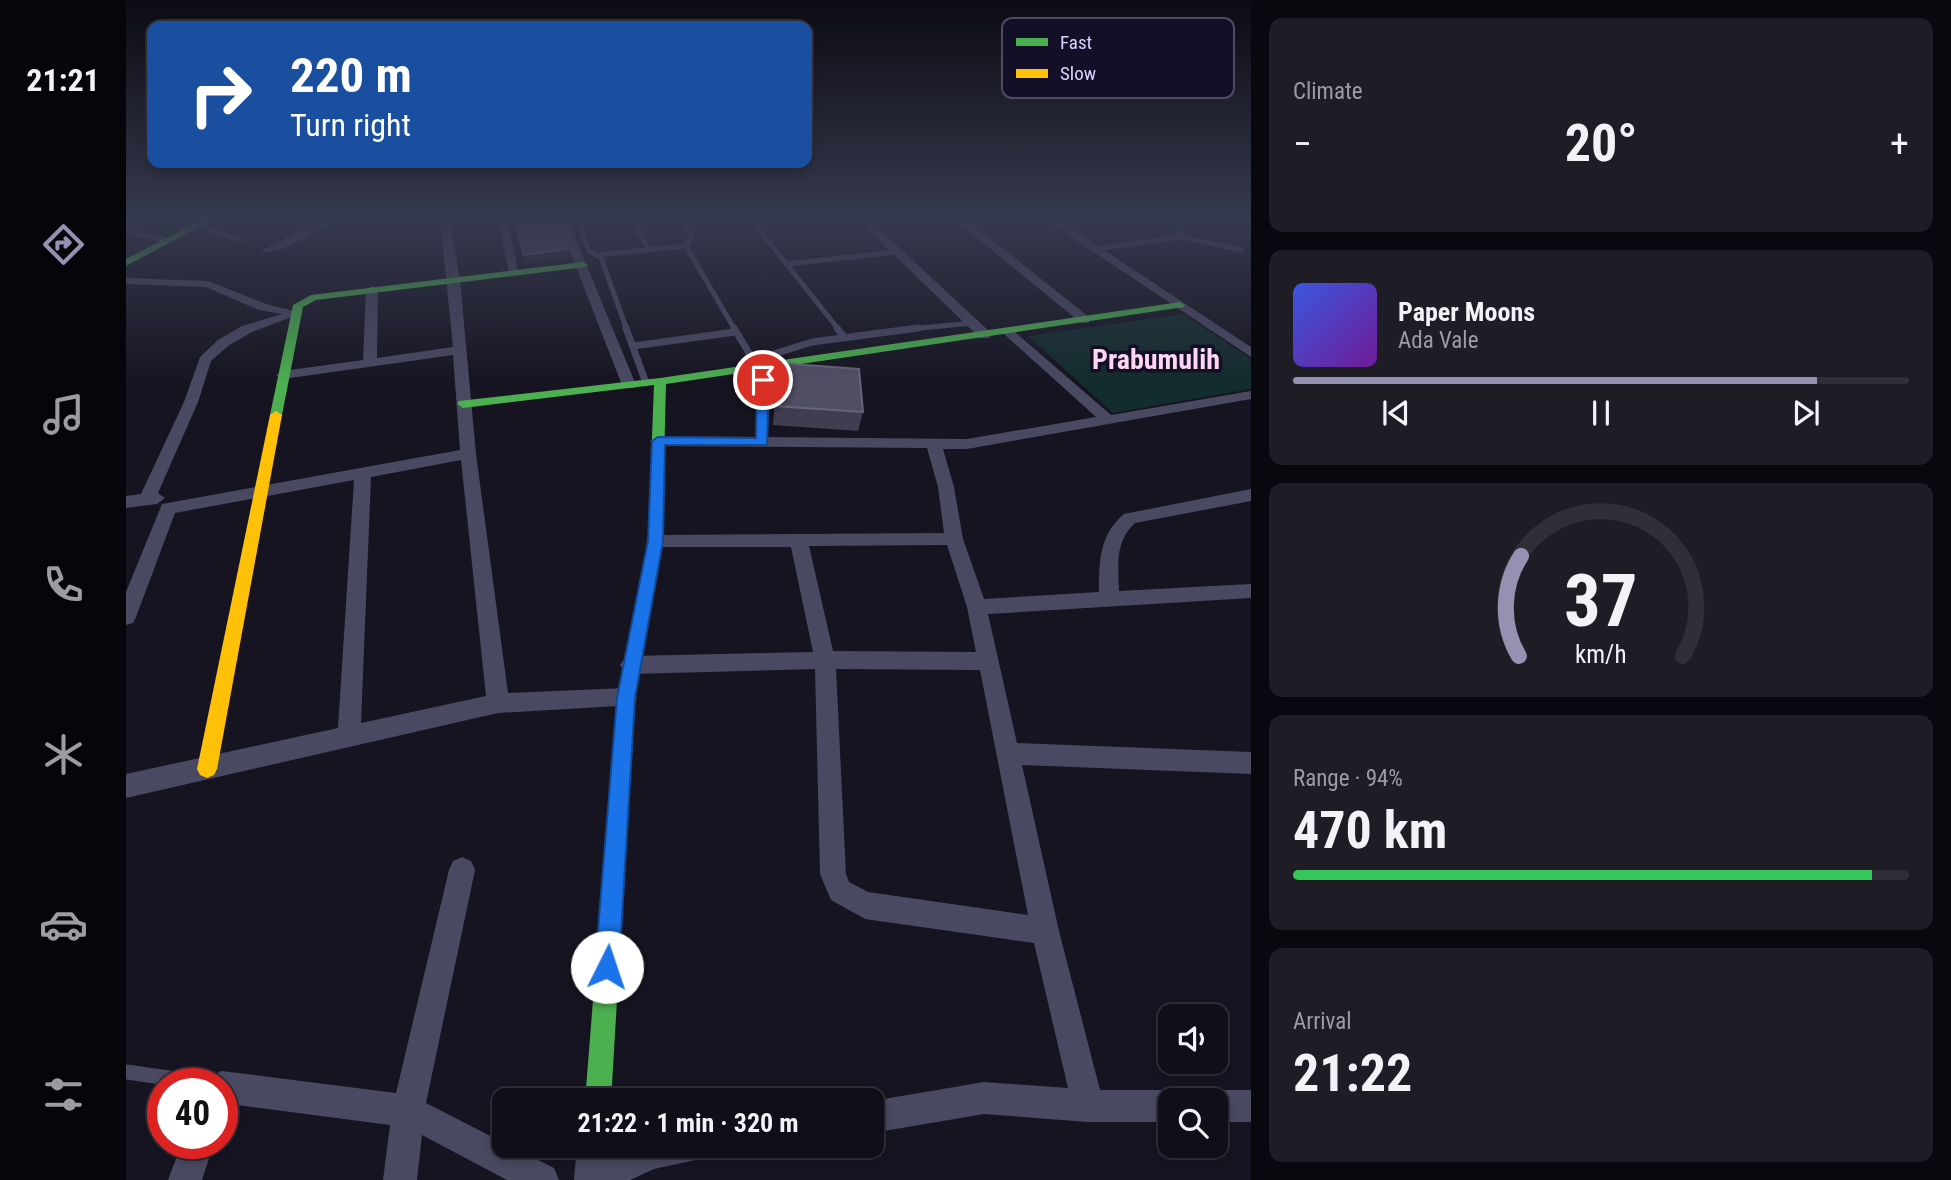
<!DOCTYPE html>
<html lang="en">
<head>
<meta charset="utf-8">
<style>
  :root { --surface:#100f19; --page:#1e1d26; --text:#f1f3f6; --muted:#9c9ca2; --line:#302f38; --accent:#9591b1 }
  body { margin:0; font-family:"Roboto Condensed",sans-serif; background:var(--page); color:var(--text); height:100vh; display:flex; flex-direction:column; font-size:26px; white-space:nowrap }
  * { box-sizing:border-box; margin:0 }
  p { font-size:23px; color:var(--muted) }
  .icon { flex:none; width:38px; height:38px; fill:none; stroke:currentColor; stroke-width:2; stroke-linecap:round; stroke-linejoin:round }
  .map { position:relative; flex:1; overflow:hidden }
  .drawer { display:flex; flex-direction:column; gap:18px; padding:18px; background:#09080e; width:700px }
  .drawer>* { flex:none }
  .top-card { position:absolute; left:21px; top:21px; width:665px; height:147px; border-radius:14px; box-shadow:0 4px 10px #0003,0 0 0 2px var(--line); background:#1a4fa0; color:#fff; overflow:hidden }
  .fabs { position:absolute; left:1032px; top:1004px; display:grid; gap:14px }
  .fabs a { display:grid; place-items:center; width:70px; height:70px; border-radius:14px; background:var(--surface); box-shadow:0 4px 10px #0003,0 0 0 2px var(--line); font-size:35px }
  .speed { position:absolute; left:21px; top:1068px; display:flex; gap:14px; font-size:35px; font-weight:700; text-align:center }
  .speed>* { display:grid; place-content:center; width:91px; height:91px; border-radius:50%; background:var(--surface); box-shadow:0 4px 10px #0003,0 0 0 2px var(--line); line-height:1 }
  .speed .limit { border:10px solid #d22; background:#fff; color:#111 }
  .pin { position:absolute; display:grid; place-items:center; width:60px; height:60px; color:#fff; margin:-30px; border:4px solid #fff; border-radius:50%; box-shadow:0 2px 7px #0007 }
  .me { position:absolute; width:77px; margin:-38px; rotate:4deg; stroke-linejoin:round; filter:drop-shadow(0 0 5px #0008) }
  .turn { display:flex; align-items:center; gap:24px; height:147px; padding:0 28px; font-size:32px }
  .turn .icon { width:91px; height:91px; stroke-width:2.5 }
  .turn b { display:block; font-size:49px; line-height:60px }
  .big { font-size:52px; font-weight:700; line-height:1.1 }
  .drawer .widget { flex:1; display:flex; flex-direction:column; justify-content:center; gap:10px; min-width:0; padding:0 24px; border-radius:14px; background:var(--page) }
  .drawer .dial { align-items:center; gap:0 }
  .dial svg { height:182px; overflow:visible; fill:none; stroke:var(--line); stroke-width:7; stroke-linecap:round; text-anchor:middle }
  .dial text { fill:var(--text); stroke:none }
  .song { display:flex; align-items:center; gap:21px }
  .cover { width:84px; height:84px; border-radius:10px; background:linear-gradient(135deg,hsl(230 70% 55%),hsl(280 70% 35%)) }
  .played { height:7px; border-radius:4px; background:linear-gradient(90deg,var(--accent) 85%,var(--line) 85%) }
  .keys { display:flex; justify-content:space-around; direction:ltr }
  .heat { display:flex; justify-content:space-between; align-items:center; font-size:38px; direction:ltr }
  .charge { height:10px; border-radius:5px; background:linear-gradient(90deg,#34c759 94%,var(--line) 0) }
  .trip { position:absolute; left:366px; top:1088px; width:392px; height:70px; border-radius:14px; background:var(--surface); box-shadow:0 4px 10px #0003,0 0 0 2px var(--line); font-weight:700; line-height:70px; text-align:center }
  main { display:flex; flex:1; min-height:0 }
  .dock { display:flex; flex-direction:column; width:126px; justify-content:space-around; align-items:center; background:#06060a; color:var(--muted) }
  .dock .icon { width:49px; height:49px }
  .dock .active { color:var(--accent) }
  .dock b { font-size:32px; color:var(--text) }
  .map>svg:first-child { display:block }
  .green { fill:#132c2d }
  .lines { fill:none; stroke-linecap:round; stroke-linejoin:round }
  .lane-far2 { stroke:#4a4962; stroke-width:5 }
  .lane-far1 { stroke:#4a4962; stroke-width:7 }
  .lane { stroke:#4a4962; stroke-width:15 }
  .street { fill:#4a4962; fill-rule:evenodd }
  .fast { fill:#4caf50; fill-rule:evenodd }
  .slow { fill:#ffc107; fill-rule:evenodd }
  .wall { fill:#403d50 }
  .shaded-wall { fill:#282635 }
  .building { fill:#504e63; stroke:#66637b; stroke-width:2 }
  .route { fill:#1a73e8; stroke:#114b97; stroke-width:2 }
  .labels { text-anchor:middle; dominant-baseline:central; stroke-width:7; stroke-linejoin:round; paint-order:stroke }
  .far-town-label { font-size:28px; font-weight:bold; fill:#ffd6f0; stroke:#130f26 }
  .key { fill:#130f26; stroke:#4e4a67; stroke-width:2 }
  .key-label { font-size:19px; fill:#d9d4ff }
</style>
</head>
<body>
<main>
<nav class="dock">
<b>21:21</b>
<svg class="icon active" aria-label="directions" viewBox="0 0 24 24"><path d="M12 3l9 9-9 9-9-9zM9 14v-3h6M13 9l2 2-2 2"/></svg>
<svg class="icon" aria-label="music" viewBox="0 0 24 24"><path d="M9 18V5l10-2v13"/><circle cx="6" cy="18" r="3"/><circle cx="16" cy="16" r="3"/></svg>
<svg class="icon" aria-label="phone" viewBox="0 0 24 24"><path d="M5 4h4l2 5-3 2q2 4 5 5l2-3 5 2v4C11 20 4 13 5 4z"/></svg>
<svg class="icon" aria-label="climate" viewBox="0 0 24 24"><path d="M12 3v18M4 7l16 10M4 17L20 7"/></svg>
<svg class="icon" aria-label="car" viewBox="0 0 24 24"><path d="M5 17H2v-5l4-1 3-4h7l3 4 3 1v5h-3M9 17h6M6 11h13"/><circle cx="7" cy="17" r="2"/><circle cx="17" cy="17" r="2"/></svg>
<svg class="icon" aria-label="filters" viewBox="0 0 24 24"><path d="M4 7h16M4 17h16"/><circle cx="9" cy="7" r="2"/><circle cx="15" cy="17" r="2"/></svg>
</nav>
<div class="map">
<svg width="1125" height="1180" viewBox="0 0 1125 1180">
  <rect width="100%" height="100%" fill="#161421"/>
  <path class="green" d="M1057,314L1125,359V389L987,413L902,336Z"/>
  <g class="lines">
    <path class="lane-far2" d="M451,218L463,251L470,255L560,246L566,237L555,218
      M506,218L523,250
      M573,218H601
      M624,218L713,330
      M1045,218L1050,221L1056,237
      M71,225L114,240
      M560,246L609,330
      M968,249L1056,237L1116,250
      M474,255L501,330
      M660,264L771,252
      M773,330L847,323"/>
    <path class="lane-far1" d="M500,328L520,383
      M608,328L630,365
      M711,328L719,338
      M507,346L609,332
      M638,364L641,356L686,342L792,328
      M637,380V442"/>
    <path class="lane" d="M0,1072L78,1083"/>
    <path class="street" d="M197,218H210C198,228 147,259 135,251Z
      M314,218H324L334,280L350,454L382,693L500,688L508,691L511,698L508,705L372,713L0,798V774L212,728L228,480L49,513L10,617L7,623L0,625V592L36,504L334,450L327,355L157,379L150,375L157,371L237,360L240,290L246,286L252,290L251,358L327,347ZM335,460L360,696L235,723L245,477Z
      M371,218H381L393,275L383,273Z
      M431,218H441L510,385L508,388H498L496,385Z
      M730,218H741L864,332V338H854Z
      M827,218H882L846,224L963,317V323H955Z
      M917,218H929L1125,347V357Z
      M0,228L44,238L45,240L40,243L0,234Z
      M0,278L82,281L140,304L176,313L126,332L102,346L85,361L72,402L32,493L39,498L31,504L0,508V496L15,494L58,402L74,357L92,340L116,326L156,314L133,310L80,287L0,284Z
      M883,327L985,415L1125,391V399L841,449H817L828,487L837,539L858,599L973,592C973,562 973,535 998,514L1125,489V501L1009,523C989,541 992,566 993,591L1125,584V598L862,614L891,743L1125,752V774L896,765L933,931L974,1090H1045L1056,1095L1059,1101H1045V1122H962L858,1114L746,1133V1101L858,1082L942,1088L908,943L739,919L705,900L694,874L689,669L505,674L498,671L494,665L498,659L505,656L687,652L665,547H529L520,541L529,535L818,533L812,487L801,448L532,446L524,441L532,436L841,439L970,417L878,334L877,331ZM821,545L841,607L850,652L707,651L683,546ZM710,669L854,670L902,915L742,892L723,882L720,874Z
      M336,857L345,861L349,870L300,1103L378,1143V1146H385L428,1168L433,1180H381L296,1135L291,1180H257L264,1125L96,1103V1083H82L85,1076L96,1071L270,1093L323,870L327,861Z
      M1090,1090H1125V1122H1090V1101H1076L1079,1095Z
      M56,1143H88L76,1180H42Z
      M451,1146H485L484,1155L504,1146H583L579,1158L528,1169L504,1180H448Z"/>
    <path class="fast" d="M79,218H90L0,266V259Z
      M457,262L462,265L460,267L190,300L177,307L156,415L150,419L144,415L167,305L185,295Z
      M1054,302L1059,305L1058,307L540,384L536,541L509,698L485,1101H459L491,698L522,541L528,385L337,408L331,404L333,401L534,378Z"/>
    <path class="slow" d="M150,411L156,415L91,769L88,775L81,778L74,775L71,769L144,415Z"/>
  </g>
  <path class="wall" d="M652,363L737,412L732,431L647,425Z"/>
  <path class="shaded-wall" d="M442,249L444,258L400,263L398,255Z"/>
  <path class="building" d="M388,218H431L442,249L398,255Z
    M652,363L733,369L737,412L649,406Z"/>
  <linearGradient id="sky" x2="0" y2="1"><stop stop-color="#0c0b12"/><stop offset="0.57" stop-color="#363a4e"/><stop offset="1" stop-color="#363a4e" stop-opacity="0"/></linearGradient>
  <rect width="1125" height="384" fill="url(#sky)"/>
  <path class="route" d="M637,376L643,380L641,445H539L537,541L509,698L493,967L490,975L481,979L473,975L469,967L491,698L522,541L526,441L532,437L630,438L631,380Z"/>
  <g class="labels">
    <g class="far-town-label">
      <text x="1030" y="359">Prabumulih</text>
    </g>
  </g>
  <rect x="876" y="18" width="232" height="80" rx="10" class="key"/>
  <rect x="890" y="38" width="32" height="8" fill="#4caf50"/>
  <rect x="890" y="69" width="32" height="9" fill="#ffc107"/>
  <g class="key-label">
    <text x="934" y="49">Fast</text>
    <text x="934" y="80">Slow</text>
  </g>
</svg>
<div class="fabs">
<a><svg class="icon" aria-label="sound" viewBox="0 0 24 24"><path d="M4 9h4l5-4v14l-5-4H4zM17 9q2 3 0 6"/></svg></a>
<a><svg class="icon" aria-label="search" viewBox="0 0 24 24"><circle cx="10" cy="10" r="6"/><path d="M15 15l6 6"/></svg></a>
</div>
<div class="speed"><div class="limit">40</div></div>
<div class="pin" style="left:637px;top:380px;background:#d93025"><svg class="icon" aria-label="arrive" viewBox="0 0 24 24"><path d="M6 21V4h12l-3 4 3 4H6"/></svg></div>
<svg class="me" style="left:481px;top:967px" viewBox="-20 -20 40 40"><circle r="19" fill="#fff"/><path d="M0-13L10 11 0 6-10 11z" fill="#1a73e8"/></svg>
<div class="trip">21:22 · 1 min · 320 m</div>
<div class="top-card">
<div class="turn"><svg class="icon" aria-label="right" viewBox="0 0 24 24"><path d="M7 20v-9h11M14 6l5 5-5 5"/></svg><div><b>220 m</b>Turn right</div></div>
</div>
</div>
<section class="drawer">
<div class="widget"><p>Climate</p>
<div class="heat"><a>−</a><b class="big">20°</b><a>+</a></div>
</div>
<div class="widget">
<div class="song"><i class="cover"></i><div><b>Paper Moons</b><p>Ada Vale</p></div></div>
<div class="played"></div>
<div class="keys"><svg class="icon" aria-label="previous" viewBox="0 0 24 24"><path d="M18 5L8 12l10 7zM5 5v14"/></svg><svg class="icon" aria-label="pause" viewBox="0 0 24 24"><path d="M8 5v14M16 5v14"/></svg><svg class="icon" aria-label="next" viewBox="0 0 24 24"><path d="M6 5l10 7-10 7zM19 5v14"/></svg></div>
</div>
<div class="widget dial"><svg viewBox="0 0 100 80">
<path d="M14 69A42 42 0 1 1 86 69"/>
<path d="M14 69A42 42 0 0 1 15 25" stroke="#9591b1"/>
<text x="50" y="56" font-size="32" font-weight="700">37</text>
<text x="50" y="72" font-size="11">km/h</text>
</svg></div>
<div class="widget"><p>Range · 94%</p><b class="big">470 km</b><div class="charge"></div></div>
<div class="widget"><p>Arrival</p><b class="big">21:22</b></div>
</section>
</main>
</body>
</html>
